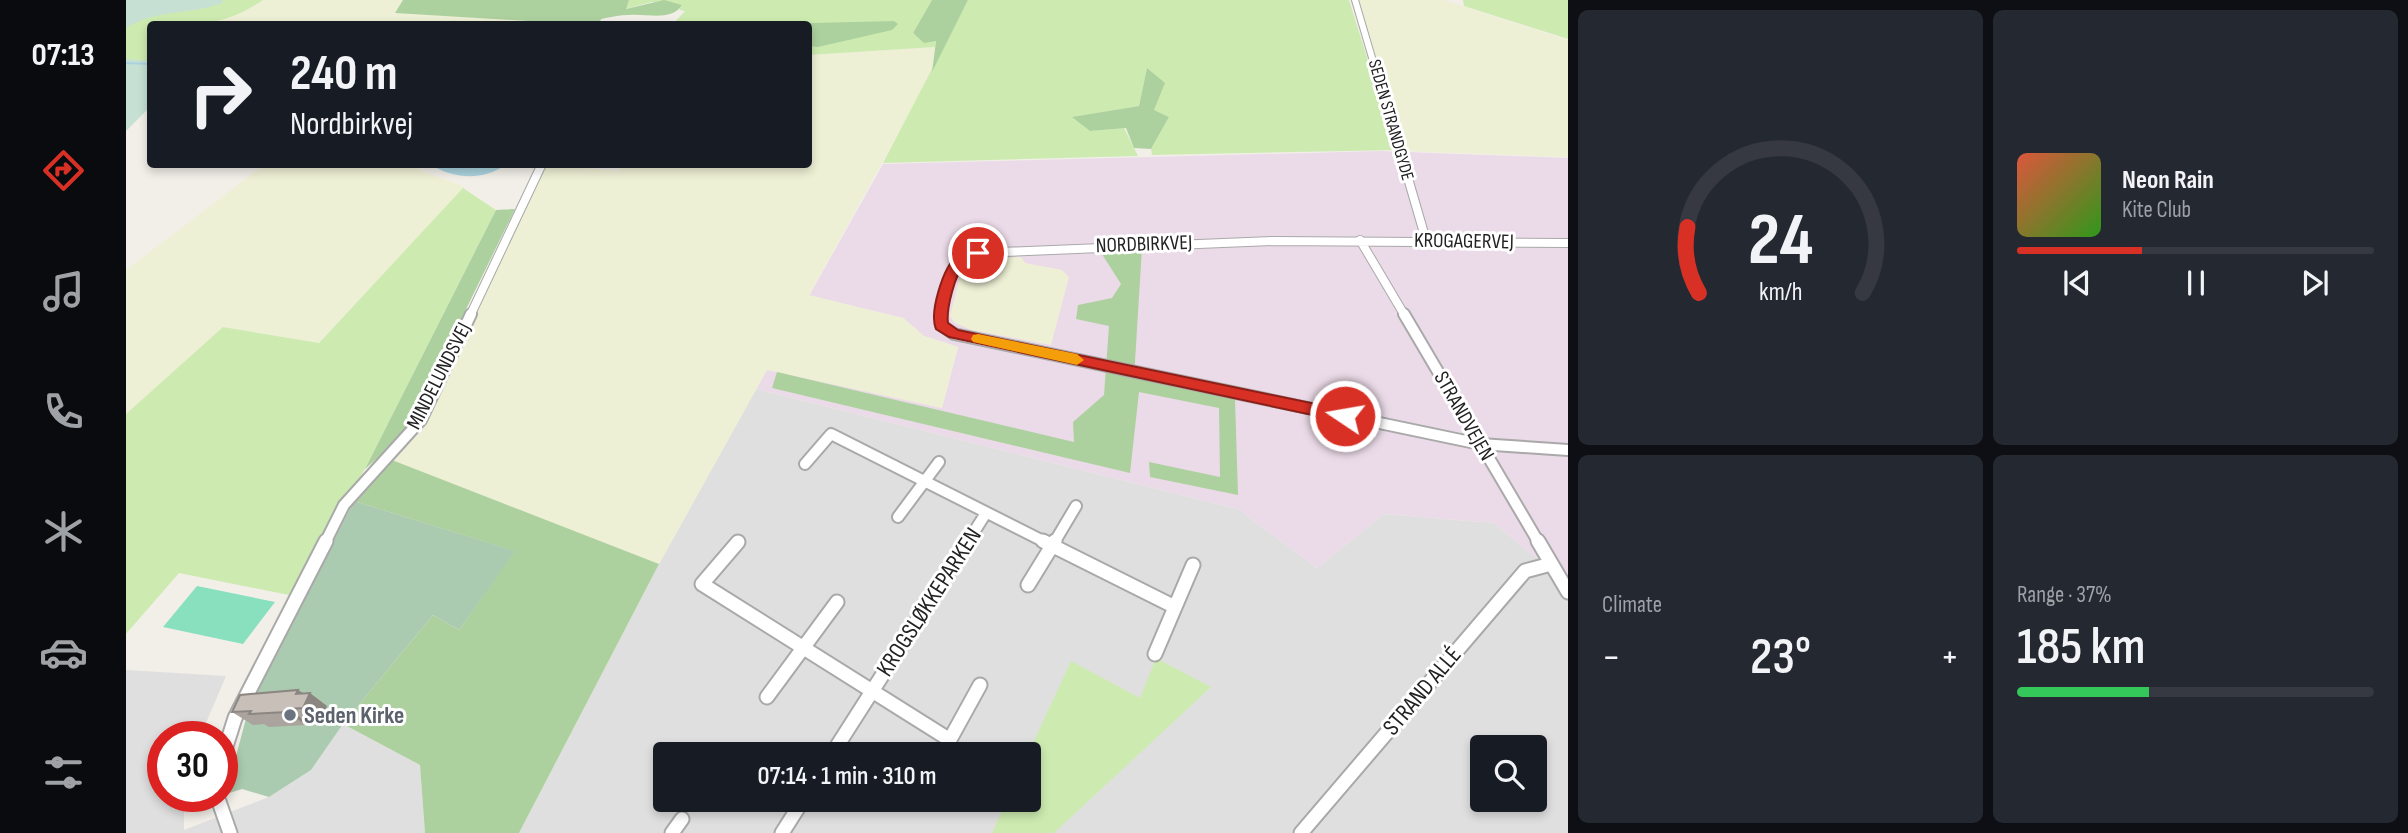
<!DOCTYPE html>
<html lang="en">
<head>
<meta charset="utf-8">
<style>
  :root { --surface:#171b24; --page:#242831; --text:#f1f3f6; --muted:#9ea1a6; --line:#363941; --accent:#d93025 }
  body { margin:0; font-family:"Sofia Sans Condensed",sans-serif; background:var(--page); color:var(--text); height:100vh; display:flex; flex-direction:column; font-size:26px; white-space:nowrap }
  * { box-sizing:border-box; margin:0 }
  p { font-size:23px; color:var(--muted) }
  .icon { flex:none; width:38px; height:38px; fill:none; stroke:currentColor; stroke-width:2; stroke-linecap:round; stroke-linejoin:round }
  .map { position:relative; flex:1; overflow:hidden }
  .side { display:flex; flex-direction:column; gap:10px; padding:10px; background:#0d0f14; width:840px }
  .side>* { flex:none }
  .hud { position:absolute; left:21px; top:21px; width:665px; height:147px; border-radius:7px; box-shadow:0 4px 10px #0003; background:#171b24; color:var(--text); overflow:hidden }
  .fabs { position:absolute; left:1344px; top:735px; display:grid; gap:14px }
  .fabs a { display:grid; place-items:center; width:77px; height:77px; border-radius:7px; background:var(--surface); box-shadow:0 4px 10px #0003; font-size:35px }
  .speed { position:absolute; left:21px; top:721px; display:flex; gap:14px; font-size:35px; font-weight:700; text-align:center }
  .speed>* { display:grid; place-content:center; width:91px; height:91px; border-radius:50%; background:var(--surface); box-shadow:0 4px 10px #0003; line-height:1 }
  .speed .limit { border:10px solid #d22; background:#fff; color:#111 }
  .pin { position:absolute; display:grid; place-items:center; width:60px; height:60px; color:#fff; margin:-30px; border:4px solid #fff; border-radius:50%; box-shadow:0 2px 7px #0007 }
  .me { position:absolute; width:77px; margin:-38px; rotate:282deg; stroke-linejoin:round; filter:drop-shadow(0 0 5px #0008) }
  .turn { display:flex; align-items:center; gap:24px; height:147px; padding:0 28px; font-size:32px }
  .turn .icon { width:91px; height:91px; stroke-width:2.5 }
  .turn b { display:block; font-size:49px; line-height:60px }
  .big { font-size:52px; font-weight:600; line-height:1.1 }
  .side .tile { flex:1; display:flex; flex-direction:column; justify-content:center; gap:10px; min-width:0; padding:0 24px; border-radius:10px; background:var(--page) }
  .side .dial { align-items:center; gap:0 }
  .dial svg { height:182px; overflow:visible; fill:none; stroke:var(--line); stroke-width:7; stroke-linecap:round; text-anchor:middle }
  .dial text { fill:var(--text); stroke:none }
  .song { display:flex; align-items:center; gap:21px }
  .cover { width:84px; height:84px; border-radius:10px; background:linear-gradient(135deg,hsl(10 70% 55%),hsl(110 70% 35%)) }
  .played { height:7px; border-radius:4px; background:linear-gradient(90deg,var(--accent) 35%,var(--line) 35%) }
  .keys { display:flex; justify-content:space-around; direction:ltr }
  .heat { display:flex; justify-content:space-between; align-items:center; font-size:38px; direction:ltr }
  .charge { height:10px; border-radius:5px; background:linear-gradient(90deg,#34c759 37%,var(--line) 0) }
  .side .tiles { flex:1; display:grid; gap:10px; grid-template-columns:repeat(2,1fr) }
  .trip { position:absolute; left:527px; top:742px; width:388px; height:70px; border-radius:7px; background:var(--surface); box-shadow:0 4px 10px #0003; font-weight:600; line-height:70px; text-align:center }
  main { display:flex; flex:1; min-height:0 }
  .menu { display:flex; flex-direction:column; width:126px; justify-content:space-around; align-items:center; background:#090b0e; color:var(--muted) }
  .menu .icon { width:49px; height:49px }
  .menu .selected { color:var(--accent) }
  .menu b { font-size:32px; color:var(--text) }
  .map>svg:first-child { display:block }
  .residential { fill:#e0dfdf; fill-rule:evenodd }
  .industrial { fill:#ebdbe8 }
  .farmland { fill:#eef0d5 }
  .grass { fill:#cdebb0 }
  .forest { fill:#add19e }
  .wetland { fill:#c6e0d4 }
  .cemetery { fill:#aacbaf }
  .pitch { fill:#88e0be }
  .water { fill:#aad3df }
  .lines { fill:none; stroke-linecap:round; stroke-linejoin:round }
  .stream { stroke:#aad3df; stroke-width:2 }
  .minor-far3-casing { stroke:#a9a9a9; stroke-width:8 }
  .minor-far2-casing { stroke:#a9a9a9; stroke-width:10 }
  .minor-far1-casing { stroke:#a9a9a9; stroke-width:14 }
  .minor-casing { stroke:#a9a9a9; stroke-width:17 }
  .minor-far3 { stroke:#fff; stroke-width:6 }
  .minor-far2 { stroke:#fff; stroke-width:8 }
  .minor-far1 { stroke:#fff; stroke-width:10 }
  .minor { stroke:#fff; stroke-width:13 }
  .wall { fill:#aba49e }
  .shaded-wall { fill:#8b8681 }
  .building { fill:#c7bfb8; stroke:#8b8681; stroke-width:2 }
  .route { fill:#d93025; stroke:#8d1f18; stroke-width:2 }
  .slow { fill:#f59e0b }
  .worship-dot { fill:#6b7280; stroke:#fff; stroke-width:2.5 }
  .labels { text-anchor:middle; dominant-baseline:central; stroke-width:6; stroke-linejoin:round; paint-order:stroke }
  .far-street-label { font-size:18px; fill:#222; stroke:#fff }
  .street-label { font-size:21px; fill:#222; stroke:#fff }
  .near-street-label { font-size:24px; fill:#222; stroke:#fff }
  .near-worship-label { font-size:24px; font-weight:bold; fill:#5b616d; stroke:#fff; text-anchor:start }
</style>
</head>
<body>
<main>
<nav class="menu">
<b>07:13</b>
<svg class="icon selected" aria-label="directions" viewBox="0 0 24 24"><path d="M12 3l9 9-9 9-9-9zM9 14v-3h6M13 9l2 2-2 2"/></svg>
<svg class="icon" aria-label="music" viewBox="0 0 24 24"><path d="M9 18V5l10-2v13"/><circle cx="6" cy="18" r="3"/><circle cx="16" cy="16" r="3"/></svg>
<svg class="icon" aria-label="phone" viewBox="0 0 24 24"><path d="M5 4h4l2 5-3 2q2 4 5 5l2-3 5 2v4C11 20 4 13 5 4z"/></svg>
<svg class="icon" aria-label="climate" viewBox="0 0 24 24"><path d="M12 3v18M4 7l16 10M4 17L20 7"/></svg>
<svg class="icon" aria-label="car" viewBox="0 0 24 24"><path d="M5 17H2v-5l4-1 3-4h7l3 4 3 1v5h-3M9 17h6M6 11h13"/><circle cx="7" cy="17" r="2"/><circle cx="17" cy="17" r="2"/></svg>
<svg class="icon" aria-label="filters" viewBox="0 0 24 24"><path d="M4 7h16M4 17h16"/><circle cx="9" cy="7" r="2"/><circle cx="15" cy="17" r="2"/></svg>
</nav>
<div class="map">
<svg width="1442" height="833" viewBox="0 0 1442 833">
  <rect width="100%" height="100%" fill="#f2efe9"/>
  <path class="residential" d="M630,389L1112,509L1191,568L1258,514L1368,523L1430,574L1442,576V833H393L533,564ZM1356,747H1409V800H1356ZM539,754H903V800H539Z
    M0,670L100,676L74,737H37V796H58V830L143,797L185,770L217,724L294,765L299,833H0Z"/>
  <path class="industrial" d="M1254,151L1442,158V576L1430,574L1368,523L1258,514L1191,568L1112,509L630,389L641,369L816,408L832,347L798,336L777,318L683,296L757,164Z"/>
  <path class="farmland" d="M137,0H277L270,13L451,24H86L123,9Z
    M1232,0H1318L1442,40V157L1277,151Z
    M809,47L806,72L683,295L777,318L798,336L832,347L816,408L641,370L533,564L266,460L296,431L419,165L491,171L497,164H682L683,55Z
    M138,165H281L339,187L192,343L97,327L0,414V270Z
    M895,257L899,263L936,270L943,277L925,345L846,330L829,323L824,316L836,268L842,262L854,259Z"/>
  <path class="grass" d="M0,0H137C96,28 71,24 24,24V100L0,125Z
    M503,0H806L787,33L798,42L810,40L809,47L683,55L682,24H547L559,11L553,10L556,5L526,2L499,9Z
    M842,0H1223L1270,150L1026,155L1025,149L1043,117L1027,110L1021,69L1013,106L948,117L964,131L998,128L1012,156L757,163Z
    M1337,0H1442V39L1338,6Z
    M337,188L370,210L239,469L163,595L53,573L0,634V414L97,327L193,343Z
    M1030,658L1085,687L928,833H866L881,800H903L902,754L945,661L1014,698Z"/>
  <path class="forest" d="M277,0H503L500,9L538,0L556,5C546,22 519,13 503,15C494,15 485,17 475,19L473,24H451L269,13Z
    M806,0H842L806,72L810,41L798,43L787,33Z
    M768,21L772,24L766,30L692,47L683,46L682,24H644Z
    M1021,68L1039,83L1028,110L1043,117L1025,149L1008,148L1000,128L964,131L946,117L1013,106Z
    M389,209L279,434L239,469L370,210Z
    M1016,248L1008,378L1109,399L1112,495L1024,477L1023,462L1094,477L1093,408L1013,392L1004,473L646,388L651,372L948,442L947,422L978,395L983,326L950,319L952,305L986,298L995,284L974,251Z
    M266,460L533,564L393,833H299L294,765L217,724L307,615L333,630L388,551L228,501Z"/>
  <path class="wetland" d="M0,0H97L96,3C65,15 29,9 0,28Z
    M0,59L24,61V107L0,131Z"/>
  <path class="cemetery" d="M228,501L389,551L333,630L307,615L217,724L185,770L143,797L116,789L100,794L123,707Z"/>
  <path class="pitch" d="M71,586L149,602L117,644L37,627Z"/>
  <path class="water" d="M305,165H379C357,181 328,179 305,165Z"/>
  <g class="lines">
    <path class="stream" d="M0,63L24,64"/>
    <g class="minor-far3-casing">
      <path id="minor-far3" d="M1229,0L1270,139"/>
    </g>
    <g class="minor-far2-casing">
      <path id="minor-far2" d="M1270,137L1300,240
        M1234,240L1279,316
        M344,316L416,164
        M815,316C817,290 823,259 852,253L1147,241L1442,243"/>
    </g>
    <g class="minor-far1-casing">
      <path id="minor-far1" d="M815,314V325L828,334L1354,444L1442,450
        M1278,314L1413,543
        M679,464L705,434L921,543
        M772,517L813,462
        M199,543L218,505L295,420L345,314
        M841,543L860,513
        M928,543L950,506"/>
    </g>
    <g class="minor-casing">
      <path id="minor" d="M917,541L1049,607
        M1412,541L1442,592
        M612,542L576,584L824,740
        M902,585L929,541
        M1029,654L1067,565
        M641,697L711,602
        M706,754L842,541
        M816,754L854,685
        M96,759L109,718L200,541
        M91,796L104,833
        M546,833L556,819
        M656,833L677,800
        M1175,833L1399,571L1425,564"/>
    </g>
    <use href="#minor-far3" class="minor-far3"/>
    <use href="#minor-far2" class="minor-far2"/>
    <use href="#minor-far1" class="minor-far1"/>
    <use href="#minor" class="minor"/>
  </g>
  <path class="wall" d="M172,690L201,706L195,721L181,722L180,725L143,727L138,724L127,725L106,712Z"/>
  <path class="shaded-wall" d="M172,690L182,697L184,693L201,706L195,721L177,708L170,694Z
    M162,709L181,722L180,725L161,712Z"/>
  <path class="building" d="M172,690L170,694L184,693L177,708L162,709L161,712L123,714L125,711L106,712L114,695Z"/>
  <path class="route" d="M852,249L858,253C853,257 844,257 839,263C829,274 820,309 822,323L832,330L1219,410L1227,416L1219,422L823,337L810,329C803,313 817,267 831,256C836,251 845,250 852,249Z"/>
  <path class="slow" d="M852,334L951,354L958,360L951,365L847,342L845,339L847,335Z"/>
  <circle class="worship-dot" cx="164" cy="715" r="7"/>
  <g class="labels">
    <g class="far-street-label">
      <text transform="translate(1265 120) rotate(74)">SEDEN STRANDGYDE</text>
    </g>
    <g class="street-label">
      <text transform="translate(1338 241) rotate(1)">KROGAGERVEJ</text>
      <text transform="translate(1018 244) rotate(-2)">NORDBIRKVEJ</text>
      <text transform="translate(313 376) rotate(-63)">MINDELUNDSVEJ</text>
      <text transform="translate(1338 416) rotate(60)">STRANDVEJEN</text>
    </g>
    <g class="near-street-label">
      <text transform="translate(803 602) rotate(-57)">KROGSLØKKEPARKEN</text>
      <text transform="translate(1296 691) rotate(-50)">STRAND ALLÉ</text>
    </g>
    <g class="near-worship-label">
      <text x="178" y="715">Seden Kirke</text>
    </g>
  </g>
</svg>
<div class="fabs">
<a><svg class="icon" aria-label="search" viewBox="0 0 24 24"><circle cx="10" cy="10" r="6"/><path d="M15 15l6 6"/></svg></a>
</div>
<div class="speed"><div class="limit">30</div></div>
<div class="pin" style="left:852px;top:253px;background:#d93025"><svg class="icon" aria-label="arrive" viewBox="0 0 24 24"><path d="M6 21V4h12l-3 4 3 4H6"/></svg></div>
<svg class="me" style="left:1219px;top:416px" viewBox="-20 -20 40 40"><circle r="17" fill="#d93025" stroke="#fff" stroke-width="3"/><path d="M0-11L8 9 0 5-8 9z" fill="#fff"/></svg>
<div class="trip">07:14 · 1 min · 310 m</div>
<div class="hud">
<div class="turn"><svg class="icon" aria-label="right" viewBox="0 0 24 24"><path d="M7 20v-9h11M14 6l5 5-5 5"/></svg><div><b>240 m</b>Nordbirkvej</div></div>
</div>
</div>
<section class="side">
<div class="tiles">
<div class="tile dial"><svg viewBox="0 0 100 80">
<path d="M14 69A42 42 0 1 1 86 69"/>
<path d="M14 69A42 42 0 0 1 9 40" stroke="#d93025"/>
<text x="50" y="56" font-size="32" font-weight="700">24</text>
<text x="50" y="72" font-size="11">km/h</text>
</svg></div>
<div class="tile">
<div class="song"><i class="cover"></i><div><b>Neon Rain</b><p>Kite Club</p></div></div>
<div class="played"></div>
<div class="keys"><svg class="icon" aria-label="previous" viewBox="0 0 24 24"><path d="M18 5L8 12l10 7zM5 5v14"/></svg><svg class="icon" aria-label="pause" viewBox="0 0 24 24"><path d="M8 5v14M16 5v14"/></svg><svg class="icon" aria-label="next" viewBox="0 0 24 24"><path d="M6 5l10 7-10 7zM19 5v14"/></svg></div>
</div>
<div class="tile"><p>Climate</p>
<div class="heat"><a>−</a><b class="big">23°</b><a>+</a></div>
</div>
<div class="tile"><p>Range · 37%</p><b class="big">185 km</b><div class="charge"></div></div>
</div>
</section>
</main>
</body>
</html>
